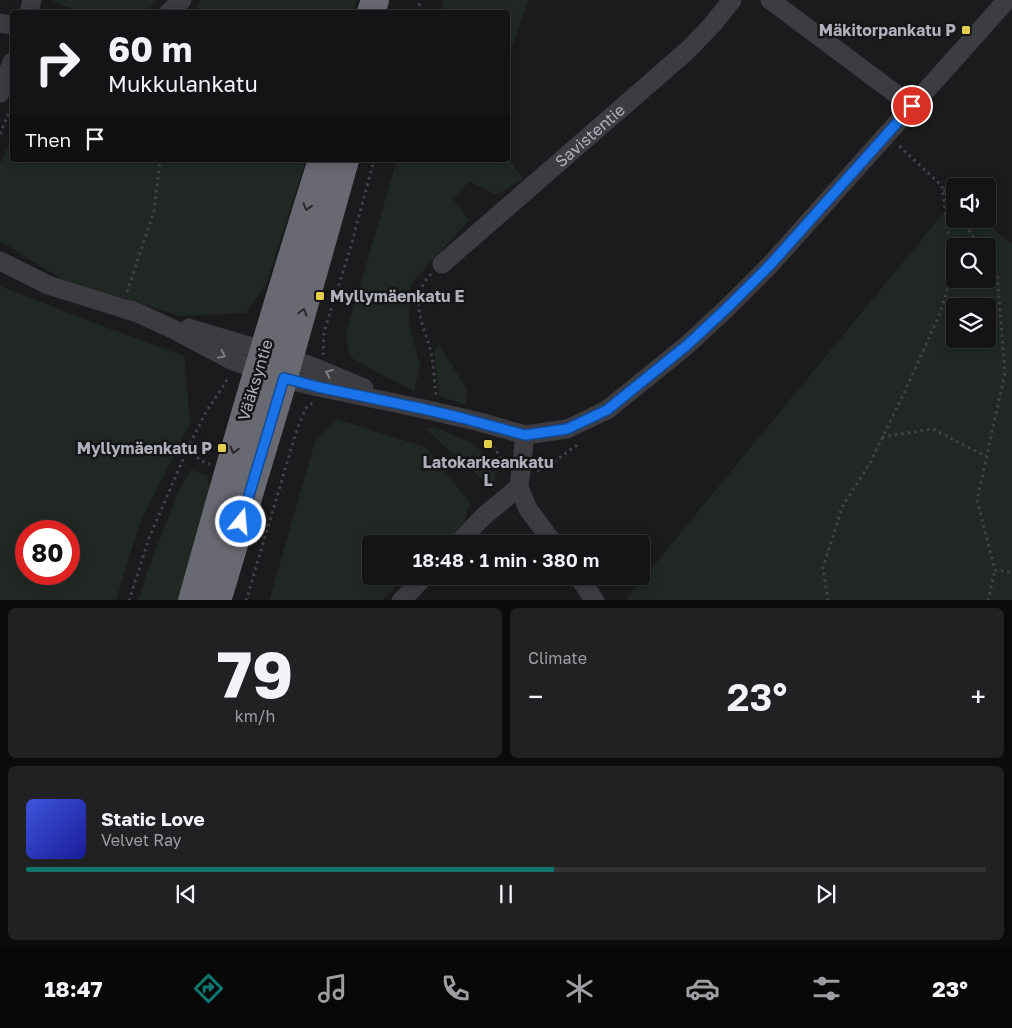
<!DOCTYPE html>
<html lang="en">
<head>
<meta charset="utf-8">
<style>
  :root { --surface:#141416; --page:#212123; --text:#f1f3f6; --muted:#9d9ea1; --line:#333335; --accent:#0f766e }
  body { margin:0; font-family:"Golos Text",sans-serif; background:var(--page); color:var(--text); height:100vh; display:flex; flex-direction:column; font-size:19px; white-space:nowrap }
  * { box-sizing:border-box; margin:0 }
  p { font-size:16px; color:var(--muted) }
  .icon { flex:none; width:28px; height:28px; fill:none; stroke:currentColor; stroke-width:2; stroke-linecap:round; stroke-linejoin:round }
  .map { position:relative; height:600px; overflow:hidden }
  .panel { display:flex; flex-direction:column; gap:8px; padding:8px; background:#0b0b0c; flex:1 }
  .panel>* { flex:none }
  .hud { position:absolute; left:10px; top:10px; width:500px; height:152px; border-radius:5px; box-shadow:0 2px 12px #0003,0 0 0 1px var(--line); background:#141416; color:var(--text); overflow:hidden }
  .controls { position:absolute; left:946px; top:178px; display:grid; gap:10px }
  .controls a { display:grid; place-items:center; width:50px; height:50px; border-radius:5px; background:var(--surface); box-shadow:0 2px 12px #0003,0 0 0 1px var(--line); font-size:25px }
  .speed { position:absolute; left:15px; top:520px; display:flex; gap:10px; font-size:25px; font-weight:700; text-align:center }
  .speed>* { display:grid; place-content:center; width:65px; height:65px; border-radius:50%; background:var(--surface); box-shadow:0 2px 12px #0003,0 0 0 1px var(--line); line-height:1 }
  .speed .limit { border:8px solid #d22; background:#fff; color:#111 }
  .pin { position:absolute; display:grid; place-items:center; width:42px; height:42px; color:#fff; margin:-21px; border:2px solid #fff; border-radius:50%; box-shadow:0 1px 5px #0007 }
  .me { position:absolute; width:55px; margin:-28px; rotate:17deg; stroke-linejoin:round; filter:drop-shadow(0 0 4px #0008) }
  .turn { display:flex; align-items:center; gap:18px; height:105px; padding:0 15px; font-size:22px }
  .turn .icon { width:65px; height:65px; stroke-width:2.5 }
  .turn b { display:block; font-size:35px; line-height:42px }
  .then { display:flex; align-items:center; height:48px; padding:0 15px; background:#0003; gap:10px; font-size:19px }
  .big { font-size:38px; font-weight:600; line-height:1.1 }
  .panel .tile { flex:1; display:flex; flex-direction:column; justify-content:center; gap:8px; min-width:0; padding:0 18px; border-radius:8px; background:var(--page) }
  .panel .dial { align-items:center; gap:0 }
  .dial b { font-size:65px; line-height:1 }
  .song { display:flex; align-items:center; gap:15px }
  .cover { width:60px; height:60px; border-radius:8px; background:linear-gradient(135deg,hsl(230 70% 55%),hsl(240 70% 35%)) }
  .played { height:5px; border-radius:2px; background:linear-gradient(90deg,var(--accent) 55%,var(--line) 55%) }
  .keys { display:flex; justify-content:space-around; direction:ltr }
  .heat { display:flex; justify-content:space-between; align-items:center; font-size:28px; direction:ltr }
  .panel .tiles { flex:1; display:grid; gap:8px; grid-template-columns:1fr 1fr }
  .tile:last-child { grid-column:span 2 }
  .trip { position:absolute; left:362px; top:535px; width:288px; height:50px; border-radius:5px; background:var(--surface); box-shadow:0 2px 12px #0003,0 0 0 1px var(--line); font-weight:600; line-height:50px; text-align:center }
  .menu { display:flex; height:80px; justify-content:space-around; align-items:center; background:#080809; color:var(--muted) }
  .menu .icon { width:35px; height:35px }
  .menu .active { color:var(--accent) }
  .menu b { font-size:22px; color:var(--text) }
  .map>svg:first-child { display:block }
  .green { fill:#212823; fill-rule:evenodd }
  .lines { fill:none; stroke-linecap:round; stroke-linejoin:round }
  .path { stroke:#424348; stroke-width:3; stroke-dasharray:2.5 4; stroke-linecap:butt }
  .street { stroke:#3c3c41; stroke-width:19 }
  .highway { stroke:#696972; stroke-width:28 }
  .oneway { stroke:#27272a }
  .oneway2 { stroke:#7b7c84 }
  .route-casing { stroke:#114b97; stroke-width:12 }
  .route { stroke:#1a73e8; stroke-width:9 }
  .poi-dot { fill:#e2d04d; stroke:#161618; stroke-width:2 }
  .labels { text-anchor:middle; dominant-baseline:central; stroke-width:5; stroke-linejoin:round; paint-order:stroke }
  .poi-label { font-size:16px; font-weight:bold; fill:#afb0bb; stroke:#161618; text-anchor:end }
  .street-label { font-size:16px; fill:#afb0bb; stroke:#161618 }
</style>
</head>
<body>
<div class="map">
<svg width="1012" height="601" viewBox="0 0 1012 601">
  <rect width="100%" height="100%" fill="#1b1b1d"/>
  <path class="green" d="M54,0H156L149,9L137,12H80L54,2Z
    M201,0H357L353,12H195Z
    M444,0H529L508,58V12H441Z
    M12,137V160H306L267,282L246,313L181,316L62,279L0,241V164Z
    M508,157L523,179L497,195L469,181L453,199L469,220L411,284L409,323L420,365L414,391L378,373L350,357L346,333L397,160H508Z
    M955,199V219H981L1012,244V600H629L627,598ZM955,246H988V279H955ZM955,306H988V339H955Z
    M0,286L105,327L184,356L190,423L140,522L116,600H0ZM69,531V574H26V531Z
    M439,345L467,389L466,405L439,396L434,350Z
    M336,419L425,447L470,503L464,523L442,544H371V576H408L382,600L269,601L315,442Z
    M434,427L474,444L494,465L496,477L493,490L426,429Z
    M191,470L206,475L211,487L180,600L138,601L146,575L180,487Z"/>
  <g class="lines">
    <path class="path" d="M417,12L421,0
      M0,134L12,105
      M944,189L955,207
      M962,219L979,246
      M988,259L997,274L1005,373L977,500L995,570L1012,572
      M431,274C407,299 424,324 431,352C434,365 434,381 436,395
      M127,292L154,211L160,160
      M323,355L324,332L351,246L374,160
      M882,437L933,429L987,457
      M487,443L495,448L504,465
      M188,448L201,461L210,464
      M537,471L547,467L577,445
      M129,601L149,538L188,448L206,412L226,382L228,376
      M246,601L297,429L306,408L312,403
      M828,601L823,568L842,507L870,463L906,389L941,311L953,268L942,186L898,145
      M988,601L995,570"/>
    <g class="street">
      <path d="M770,0L912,106"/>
      <path d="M29,12L32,0"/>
      <path d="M169,12L182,0"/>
      <path d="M0,23L12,25"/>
      <path d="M0,93L12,62"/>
      <path d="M0,261L48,285L141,314"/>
      <path id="s1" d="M442,264L688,50L712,25L732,0"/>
      <path d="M131,310L173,329L233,361L293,381L318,387L424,409L480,422L525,435L567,429L607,410L686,346L727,308L770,265L1007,0"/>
      <path d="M189,328L289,358L321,370L364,388"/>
      <path d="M525,435L519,487L528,509L554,544"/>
      <path d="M457,544L484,516L519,487"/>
      <path d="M578,576L595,601"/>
      <path d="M401,601L425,576"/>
    </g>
    <path class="highway" d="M371,12L375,0
      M192,601C233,453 276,306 322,160
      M217,601L278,398L345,160"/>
  </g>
  <defs><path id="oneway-chevron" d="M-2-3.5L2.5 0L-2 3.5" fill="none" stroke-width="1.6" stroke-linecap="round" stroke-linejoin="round" transform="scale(1.25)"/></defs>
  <g class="oneway">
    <use href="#oneway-chevron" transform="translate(307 207) rotate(107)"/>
    <use href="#oneway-chevron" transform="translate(303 312) rotate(-74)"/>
    <use href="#oneway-chevron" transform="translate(234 450) rotate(106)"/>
  </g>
  <g class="oneway2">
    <use href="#oneway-chevron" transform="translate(222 355) rotate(26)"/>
    <use href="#oneway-chevron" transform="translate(329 373) rotate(-156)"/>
  </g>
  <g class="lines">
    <g class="route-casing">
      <path id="route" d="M241,522L284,378L318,387L424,409L462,418L525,435L567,429L607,410L686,346L727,308L770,265L912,106"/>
    </g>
    <use href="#route" class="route"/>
  </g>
  <g class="poi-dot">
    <rect x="961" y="25" width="10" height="10" rx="2.5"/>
    <rect x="315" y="291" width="10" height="10" rx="2.5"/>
    <rect x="483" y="439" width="10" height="10" rx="2.5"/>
    <rect x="217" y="443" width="10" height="10" rx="2.5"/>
  </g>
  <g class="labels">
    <g class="poi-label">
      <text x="956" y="30">Mäkitorpankatu P</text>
      <text x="330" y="296" text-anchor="start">Myllymäenkatu E</text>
      <text x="212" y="448">Myllymäenkatu P</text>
      <text x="488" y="462" text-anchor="middle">Latokarkeankatu<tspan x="488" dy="18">L</tspan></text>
    </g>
    <g class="street-label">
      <text stroke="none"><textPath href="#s1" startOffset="196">Savistentie</textPath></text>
      <text transform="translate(255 380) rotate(-73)">Vääksyntie</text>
    </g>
  </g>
</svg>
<div class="controls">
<a><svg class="icon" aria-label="sound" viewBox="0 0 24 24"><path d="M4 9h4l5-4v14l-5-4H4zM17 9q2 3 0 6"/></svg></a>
<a><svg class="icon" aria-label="search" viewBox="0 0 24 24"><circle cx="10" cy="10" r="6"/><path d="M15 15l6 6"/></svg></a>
<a><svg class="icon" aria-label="layers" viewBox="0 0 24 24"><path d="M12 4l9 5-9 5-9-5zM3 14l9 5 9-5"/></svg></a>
</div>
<div class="speed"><div class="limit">80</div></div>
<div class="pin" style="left:912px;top:106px;background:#d93025"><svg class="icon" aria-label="arrive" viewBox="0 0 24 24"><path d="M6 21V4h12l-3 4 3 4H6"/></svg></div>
<svg class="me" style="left:241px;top:522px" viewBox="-20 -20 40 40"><circle r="17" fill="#1a73e8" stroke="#fff" stroke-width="3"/><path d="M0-11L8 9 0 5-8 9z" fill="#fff"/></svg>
<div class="trip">18:48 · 1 min · 380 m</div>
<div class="hud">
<div class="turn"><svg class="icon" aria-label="right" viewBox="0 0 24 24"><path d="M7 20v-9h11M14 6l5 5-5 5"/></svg><div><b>60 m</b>Mukkulankatu</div></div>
<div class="then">Then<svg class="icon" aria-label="arrive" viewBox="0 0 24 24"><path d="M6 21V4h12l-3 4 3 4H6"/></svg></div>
</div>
</div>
<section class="panel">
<div class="tiles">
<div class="tile dial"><b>79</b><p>km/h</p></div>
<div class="tile"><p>Climate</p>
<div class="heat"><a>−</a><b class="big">23°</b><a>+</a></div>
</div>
<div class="tile">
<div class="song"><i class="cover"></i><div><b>Static Love</b><p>Velvet Ray</p></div></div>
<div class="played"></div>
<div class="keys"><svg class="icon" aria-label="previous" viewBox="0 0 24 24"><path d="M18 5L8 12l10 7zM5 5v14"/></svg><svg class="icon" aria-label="pause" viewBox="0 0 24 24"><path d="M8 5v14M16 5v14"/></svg><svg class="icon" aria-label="next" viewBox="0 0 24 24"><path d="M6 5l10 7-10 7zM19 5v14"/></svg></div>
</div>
</div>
</section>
<nav class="menu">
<b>18:47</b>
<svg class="icon active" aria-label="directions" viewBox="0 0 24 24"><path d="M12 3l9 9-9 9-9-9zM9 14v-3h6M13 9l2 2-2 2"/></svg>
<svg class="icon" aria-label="music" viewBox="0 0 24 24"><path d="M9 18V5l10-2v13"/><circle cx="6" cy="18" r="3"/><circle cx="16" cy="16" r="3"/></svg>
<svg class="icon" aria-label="phone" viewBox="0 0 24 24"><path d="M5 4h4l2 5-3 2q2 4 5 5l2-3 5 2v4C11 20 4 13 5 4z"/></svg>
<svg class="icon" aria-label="climate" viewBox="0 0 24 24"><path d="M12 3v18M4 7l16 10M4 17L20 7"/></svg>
<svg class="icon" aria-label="car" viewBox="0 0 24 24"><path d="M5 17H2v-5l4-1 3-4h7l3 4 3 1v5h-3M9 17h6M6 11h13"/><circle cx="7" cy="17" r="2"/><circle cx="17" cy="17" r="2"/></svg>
<svg class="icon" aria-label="filters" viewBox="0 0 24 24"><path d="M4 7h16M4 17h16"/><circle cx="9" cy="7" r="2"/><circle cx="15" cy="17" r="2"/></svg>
<b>23°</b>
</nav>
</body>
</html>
